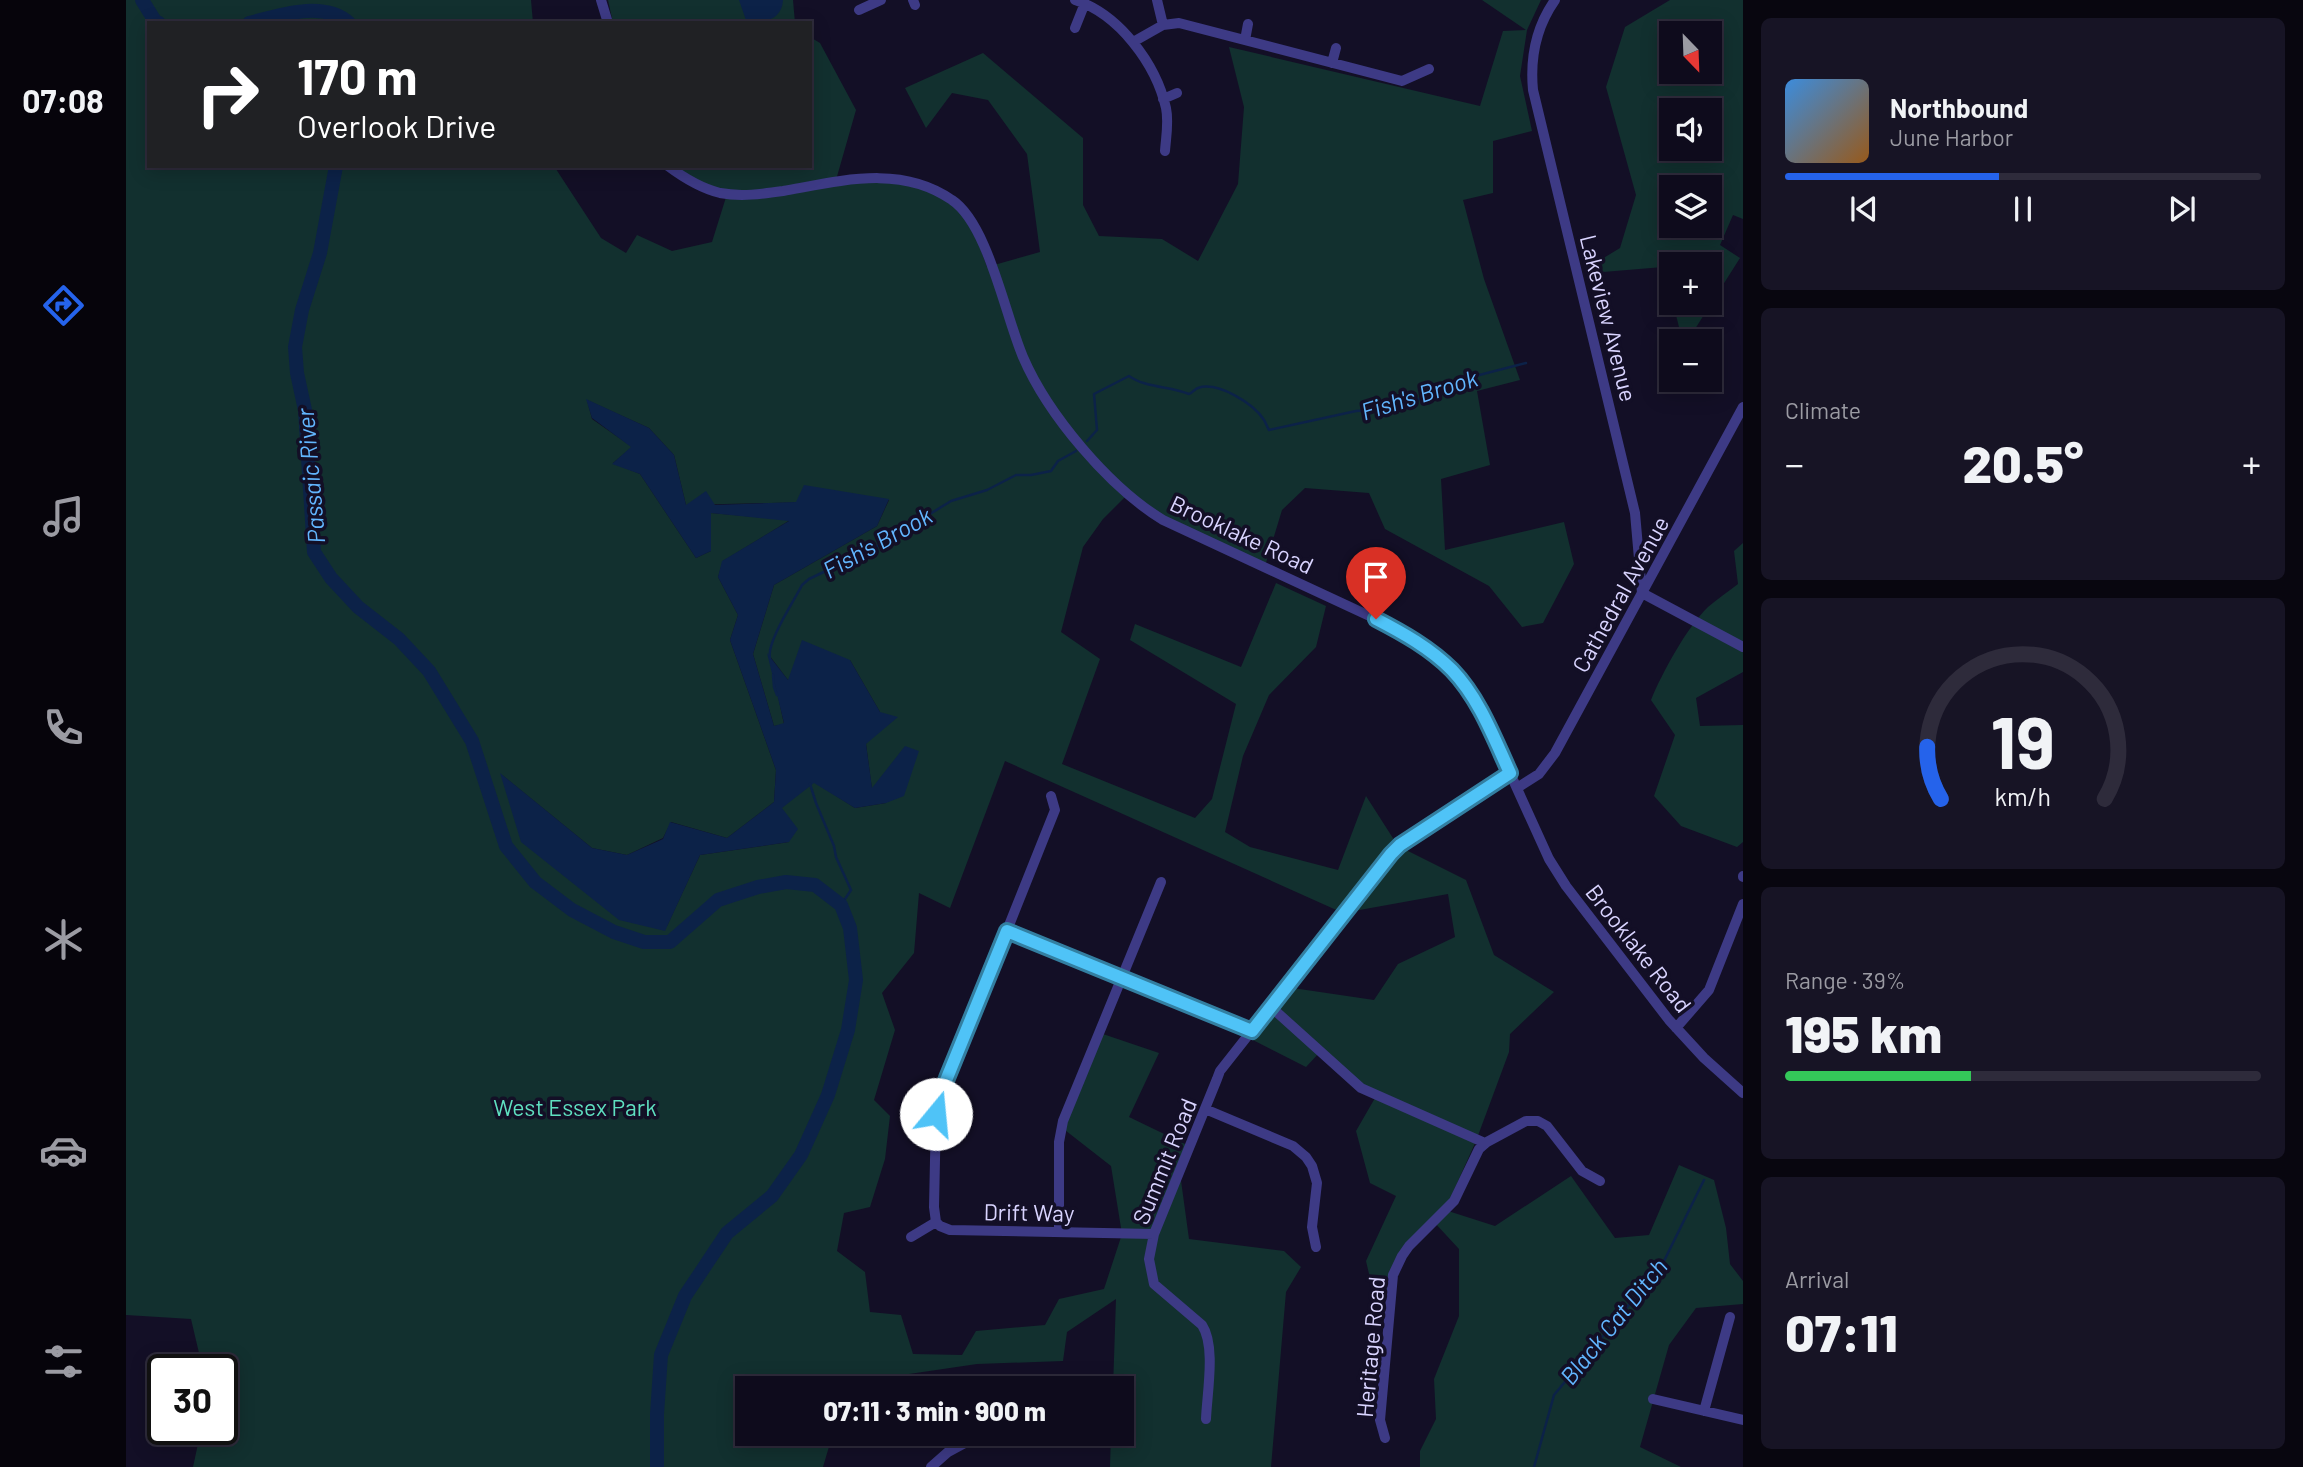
<!DOCTYPE html>
<html lang="en">
<head>
<meta charset="utf-8">
<style>
  :root { --surface:#0e0b1c; --page:#171425; --text:#f1f3f6; --muted:#9b9ba3; --line:#2e2b3b; --accent:#2563eb }
  body { margin:0; font-family:Barlow,sans-serif; background:var(--page); color:var(--text); height:100vh; display:flex; flex-direction:column; font-size:26px; white-space:nowrap }
  * { box-sizing:border-box; margin:0 }
  p { font-size:23px; color:var(--muted) }
  .icon { flex:none; width:38px; height:38px; fill:none; stroke:currentColor; stroke-width:2; stroke-linecap:round; stroke-linejoin:round }
  .map { position:relative; flex:1; overflow:hidden }
  .sheet { display:flex; flex-direction:column; gap:18px; padding:18px; background:#08060f; width:560px }
  .sheet>* { flex:none }
  .guide { position:absolute; left:21px; top:21px; width:665px; height:147px; border-radius:0px; box-shadow:0 4px 18px #0003,0 0 0 2px var(--line); background:#202124; color:#fff; overflow:hidden }
  .needle { width:46px; rotate:157deg }
  .controls { position:absolute; left:1533px; top:21px; display:grid; gap:14px }
  .controls a { display:grid; place-items:center; width:63px; height:63px; border-radius:0px; background:var(--surface); box-shadow:0 4px 18px #0003,0 0 0 2px var(--line); font-size:35px }
  .speed { position:absolute; left:21px; top:1354px; display:flex; gap:14px; font-size:35px; font-weight:700; text-align:center }
  .speed>* { display:grid; place-content:center; width:91px; height:91px; border-radius:50%; background:var(--surface); box-shadow:0 4px 18px #0003,0 0 0 2px var(--line); line-height:1 }
  .speed .limit { border:4px solid #111; border-radius:10px; background:#fff; color:#111 }
  .pin { position:absolute; display:grid; place-items:center; width:60px; height:60px; color:#fff; margin:-72px -30px; border-radius:50% 50% 50% 0; rotate:-45deg; box-shadow:0 0 7px #0007 }
  .pin .icon { rotate:45deg }
  .me { position:absolute; width:77px; margin:-38px; rotate:17deg; stroke-linejoin:round; filter:drop-shadow(0 0 5px #0008) }
  .turn { display:flex; align-items:center; gap:24px; height:147px; padding:0 35px; font-size:32px }
  .turn .icon { width:91px; height:91px; stroke-width:2.5 }
  .turn b { display:block; font-size:49px; line-height:60px }
  .big { font-size:52px; font-weight:800; line-height:1.1 }
  .sheet .tile { flex:1; display:flex; flex-direction:column; justify-content:center; gap:10px; min-width:0; padding:0 24px; border-radius:10px; background:var(--page) }
  .sheet .dial { align-items:center; gap:0 }
  .dial svg { height:182px; overflow:visible; fill:none; stroke:var(--line); stroke-width:7; stroke-linecap:round; text-anchor:middle }
  .dial text { fill:var(--text); stroke:none }
  .song { display:flex; align-items:center; gap:21px }
  .cover { width:84px; height:84px; border-radius:10px; background:linear-gradient(135deg,hsl(210 70% 55%),hsl(30 70% 35%)) }
  .played { height:7px; border-radius:4px; background:linear-gradient(90deg,var(--accent) 45%,var(--line) 45%) }
  .keys { display:flex; justify-content:space-around; direction:ltr }
  .heat { display:flex; justify-content:space-between; align-items:center; font-size:38px; direction:ltr }
  .charge { height:10px; border-radius:5px; background:linear-gradient(90deg,#34c759 39%,var(--line) 0) }
  .trip { position:absolute; left:609px; top:1376px; width:399px; height:70px; border-radius:0px; background:var(--surface); box-shadow:0 4px 18px #0003,0 0 0 2px var(--line); font-weight:800; line-height:70px; text-align:center }
  main { display:flex; flex:1; min-height:0 }
  .dock { display:flex; flex-direction:column; width:126px; justify-content:space-around; align-items:center; background:#06040b; color:var(--muted) }
  .dock .icon { width:49px; height:49px }
  .dock .selected { color:var(--accent) }
  .dock b { font-size:32px; color:var(--text) }
  .map>svg:first-child { display:block }
  .green { fill:#12302f; fill-rule:evenodd }
  .water { fill:#0c2248 }
  .lines { fill:none; stroke-linecap:round; stroke-linejoin:round }
  .stream { stroke:#0c2248; stroke-width:2.5 }
  .river { stroke:#0c2248; stroke-width:14 }
  .minor { stroke:#3d3a85; stroke-width:10 }
  .route-casing { stroke:#337fa1; stroke-width:18 }
  .route { stroke:#4fc3f7; stroke-width:12 }
  .labels { text-anchor:middle; dominant-baseline:central; stroke-width:7; stroke-linejoin:round; paint-order:stroke }
  .street-label { font-size:23px; fill:#d9d4ff; stroke:#130f26 }
  .park-label { font-size:23px; fill:#5fe0c0; stroke:#130f26 }
  .water-label { font-size:24px; font-style:italic; fill:#62b6ff; stroke:#130f26 }
</style>
</head>
<body>
<main>
<nav class="dock">
<b>07:08</b>
<svg class="icon selected" aria-label="directions" viewBox="0 0 24 24"><path d="M12 3l9 9-9 9-9-9zM9 14v-3h6M13 9l2 2-2 2"/></svg>
<svg class="icon" aria-label="music" viewBox="0 0 24 24"><path d="M9 18V5l10-2v13"/><circle cx="6" cy="18" r="3"/><circle cx="16" cy="16" r="3"/></svg>
<svg class="icon" aria-label="phone" viewBox="0 0 24 24"><path d="M5 4h4l2 5-3 2q2 4 5 5l2-3 5 2v4C11 20 4 13 5 4z"/></svg>
<svg class="icon" aria-label="climate" viewBox="0 0 24 24"><path d="M12 3v18M4 7l16 10M4 17L20 7"/></svg>
<svg class="icon" aria-label="car" viewBox="0 0 24 24"><path d="M5 17H2v-5l4-1 3-4h7l3 4 3 1v5h-3M9 17h6M6 11h13"/><circle cx="7" cy="17" r="2"/><circle cx="17" cy="17" r="2"/></svg>
<svg class="icon" aria-label="filters" viewBox="0 0 24 24"><path d="M4 7h16M4 17h16"/><circle cx="9" cy="7" r="2"/><circle cx="15" cy="17" r="2"/></svg>
</nav>
<div class="map">
<svg width="1617" height="1467" viewBox="0 0 1617 1467">
  <rect width="100%" height="100%" fill="#130f26"/>
  <path class="green" d="M0,0H405L407,23H23V166H428L475,238L500,253L511,235L546,251L586,242L601,194L541,166H684V37L694,43L730,110L710,180L773,179L821,197L843,216L861,267L914,252L901,154L862,100L826,93L800,128L779,88L857,53L957,138V205L973,236L1036,239L1072,261L1112,184L1118,107L1103,47L1354,106L1377,31L1400,30L1356,0H1415L1401,30L1394,76L1406,131L1367,141V193L1337,200L1358,279L1394,380L1351,391L1364,465L1315,479L1319,550L1438,522L1448,564L1417,623L1396,627L1363,586L1259,529L1243,493L1179,488L1156,510L1139,566L1037,520L1001,495L977,519L957,547L935,632L974,659L936,764L1069,818L1086,799L1110,704L1004,640L1009,624L1115,667L1150,583L1200,606L1190,647L1143,695L1117,756L1099,832L1124,847L1212,870L1240,796L1272,846L1340,880L1368,955L1428,992L1384,1034L1383,1052L1350,1141L1319,1210L1369,1226L1445,1176L1489,1238L1523,1235L1553,1165L1588,1180L1600,1228L1604,1264L1617,1281V1304L1570,1308L1543,1345L1514,1447L1555,1467H1294V1451L1310,1419L1308,1379L1333,1316V1249L1308,1222L1273,1258L1264,1291H1247L1240,1261L1270,1196L1244,1183L1230,1131L1249,1098L1194,1052L1180,1067L1121,1037L1160,987L1248,1000L1272,964L1329,937L1322,894L1217,913L879,761L824,908L793,893L788,953L756,993L769,1030L748,1100L764,1116L759,1159L744,1207L718,1213L711,1251L739,1272L744,1312L775,1315L787,1354L836,1355L850,1331L919,1325L933,1299L978,1289L996,1234L985,1166L935,1127L974,1033L1033,1053L1003,1117L1061,1145L1053,1166L1063,1239L1158,1251L1175,1267L1160,1292L1145,1467H984L985,1433H996V1388H987L990,1299L941,1332L937,1361L851,1364L783,1374L752,1388H621V1433H707L697,1467H67L75,1430H96V1370H77L65,1319L0,1315ZM461,400L523,428L548,455L560,505L763,500L751,526L648,585L627,654L648,726L658,724L643,655L662,680L724,660L754,712L740,744L746,789L779,747L760,803L729,808L688,782L655,808L663,842L574,855L541,926L375,774L466,848L501,855L537,838L545,822L601,838L648,802L650,770L604,640L612,615L592,577L597,561L664,520L585,513V551L570,558L514,474L487,463L506,447L466,419Z
    M482,0H667L669,23H487Z
    M1544,0H1617V219L1607,215L1594,245L1614,258L1569,329L1553,327L1547,303H1584V264H1545V297L1537,267L1477,272L1471,262L1494,248L1510,195L1480,87L1499,27ZM1584,33V72H1545V33ZM1584,110V149H1545V110ZM1584,187V226H1545V187Z
    M1617,543V672L1570,698L1574,726L1617,725V842L1611,847L1555,826L1528,796L1549,735L1525,700C1536,673 1561,627 1582,607C1591,599 1602,592 1612,584L1608,551Z"/>
  <path class="water" d="M613,0H657C656,20 638,23 621,23Z
    M460,399L523,428L548,455L560,505L580,491L589,505L670,502L678,485L763,499L751,526L648,585L627,654L648,726L658,723L641,653L662,680L676,640L724,660L754,712L772,717L740,744L746,788L779,746L793,751L778,796L760,803L729,808L688,783L656,808L672,829L663,842L574,855L539,931L493,920L395,842L374,773L466,848L501,855L537,839L544,822L601,838L648,802L650,770L604,640L612,615L592,577L596,561L663,521L585,513V551L570,558L514,474L486,464L505,447L466,418Z"/>
  <g class="lines">
    <path class="stream" d="M961,441L971,430L968,394L1003,376C1020,388 1043,386 1063,394C1067,392 1069,389 1072,388C1092,381 1128,404 1138,420C1140,423 1141,427 1143,430L1230,411L1261,409L1308,394L1318,386L1330,381L1400,363
      M644,658C640,643 668,601 676,585L683,579L752,546L825,501L861,490L890,475H905L925,471L932,461L950,451
      M647,675L648,687L651,695
      M684,784L690,803L708,846L710,857L725,890L715,905
      M1408,1467L1428,1395L1536,1265L1578,1180"/>
    <path class="river" d="M16,0L29,21L33,23
      M123,23C154,15 198,0 223,23
      M210,166L194,253L176,310L169,347L171,373L179,410L188,552L205,578L232,607L273,639L303,671L346,741L380,846L409,882L446,910L488,932L518,942H544L592,900L632,887L660,882L689,885L715,905L724,928L730,980L722,1030L702,1095L675,1155L646,1196L601,1233L559,1296L535,1355L531,1414V1467"/>
    <path class="minor" d="M475,0L482,23
      M787,0L789,5
      M949,0C993,14 1030,64 1040,108C1043,122 1040,137 1039,151
      M1031,0L1037,25
      M1429,0C1410,27 1404,58 1407,90L1509,513L1516,593L1617,647
      M733,10L755,0
      M949,28L959,3
      M1119,40L1122,24
      M1007,42L1037,25L1053,23L1276,81L1303,69
      M1206,63L1210,48
      M1037,99L1051,93
      M542,166C558,178 574,188 594,193C615,197 636,194 657,191C714,181 775,164 826,200C862,224 879,315 897,357C922,415 983,487 1037,520L1250,619L1292,643L1327,671L1347,699L1368,738L1423,859L1440,886L1543,1020L1578,1058L1617,1093
      M1391,788L1413,774L1429,753L1617,407
      M1617,876V877
      M881,931L1126,1031
      M1145,1007L1235,1088L1359,1143
      M1550,1028L1583,990L1617,904
      M1079,1109L1167,1146L1180,1157L1186,1166L1191,1183L1186,1227L1190,1247
      M810,1222L808,1207L810,1113L812,1103L929,810L925,796
      M810,1222L814,1226L824,1230L1028,1234
      M933,1231V1142L937,1121L1035,882
      M785,1237L810,1222
      M1527,1399L1617,1420
      M1578,1411L1604,1317
      M1080,1419C1081,1393 1090,1346 1076,1325L1028,1284L1023,1259L1028,1234L1091,1079L1094,1071L1265,854L1274,845L1384,773
      M1259,1438L1254,1420L1267,1275L1276,1256L1283,1246L1328,1201L1353,1149L1361,1142L1400,1121H1412L1421,1126L1456,1171L1474,1181
      M805,1467L822,1452L857,1433"/>
  </g>
  <g class="lines">
    <g class="route-casing">
      <path id="route" d="M810,1114L821,1078L881,931L1126,1031L1265,854L1274,845L1384,773C1368,738 1353,698 1326,670C1304,648 1277,633 1250,619"/>
    </g>
    <use href="#route" class="route"/>
  </g>
  <g class="labels">
    <g class="street-label">
      <text transform="translate(1483 318) rotate(76)">Lakeview Avenue</text>
      <text transform="translate(1116 534) rotate(25)">Brooklake Road</text>
      <text transform="translate(1494 594) rotate(-61)">Cathedral Avenue</text>
      <text transform="translate(1513 948) rotate(52)">Brooklake Road</text>
      <text transform="translate(1038 1161) rotate(-68)">Summit Road</text>
      <text transform="translate(903 1212) rotate(1)">Drift Way</text>
      <text transform="translate(1244 1347) rotate(-85)">Heritage Road</text>
    </g>
    <g class="park-label">
      <text x="449" y="1107">West Essex Park</text>
    </g>
    <g class="water-label">
      <text transform="translate(1293 394) rotate(-17)">Fish's Brook</text>
      <text transform="translate(184 476) rotate(-95)">Passaic River</text>
      <text transform="translate(751 542) rotate(-29)">Fish's Brook</text>
      <text transform="translate(1487 1321) rotate(-51)">Black Cat Ditch</text>
    </g>
  </g>
</svg>
<div class="controls">
<a><svg class="needle" viewBox="-14 -14 28 28"><path d="M0-13l5 13h-10z" fill="#e53935"/><path d="M0 13l5-13h-10z" fill="#9b9ba3"/></svg></a>
<a><svg class="icon" aria-label="sound" viewBox="0 0 24 24"><path d="M4 9h4l5-4v14l-5-4H4zM17 9q2 3 0 6"/></svg></a>
<a><svg class="icon" aria-label="layers" viewBox="0 0 24 24"><path d="M12 4l9 5-9 5-9-5zM3 14l9 5 9-5"/></svg></a>
<a>+</a>
<a>−</a>
</div>
<div class="speed"><div class="limit">30</div></div>
<div class="pin" style="left:1250px;top:619px;background:#d93025"><svg class="icon" aria-label="arrive" viewBox="0 0 24 24"><path d="M6 21V4h12l-3 4 3 4H6"/></svg></div>
<svg class="me" style="left:810px;top:1114px" viewBox="-20 -20 40 40"><circle r="19" fill="#fff"/><path d="M0-13L10 11 0 6-10 11z" fill="#4fc3f7"/></svg>
<div class="trip">07:11 · 3 min · 900 m</div>
<div class="guide">
<div class="turn"><svg class="icon" aria-label="right" viewBox="0 0 24 24"><path d="M7 20v-9h11M14 6l5 5-5 5"/></svg><div><b>170 m</b>Overlook Drive</div></div>
</div>
</div>
<section class="sheet">
<div class="tile">
<div class="song"><i class="cover"></i><div><b>Northbound</b><p>June Harbor</p></div></div>
<div class="played"></div>
<div class="keys"><svg class="icon" aria-label="previous" viewBox="0 0 24 24"><path d="M18 5L8 12l10 7zM5 5v14"/></svg><svg class="icon" aria-label="pause" viewBox="0 0 24 24"><path d="M8 5v14M16 5v14"/></svg><svg class="icon" aria-label="next" viewBox="0 0 24 24"><path d="M6 5l10 7-10 7zM19 5v14"/></svg></div>
</div>
<div class="tile"><p>Climate</p>
<div class="heat"><a>−</a><b class="big">20.5°</b><a>+</a></div>
</div>
<div class="tile dial"><svg viewBox="0 0 100 80">
<path d="M14 69A42 42 0 1 1 86 69"/>
<path d="M14 69A42 42 0 0 1 8 46" stroke="#2563eb"/>
<text x="50" y="56" font-size="32" font-weight="700">19</text>
<text x="50" y="72" font-size="11">km/h</text>
</svg></div>
<div class="tile"><p>Range · 39%</p><b class="big">195 km</b><div class="charge"></div></div>
<div class="tile"><p>Arrival</p><b class="big">07:11</b></div>
</section>
</main>
</body>
</html>
